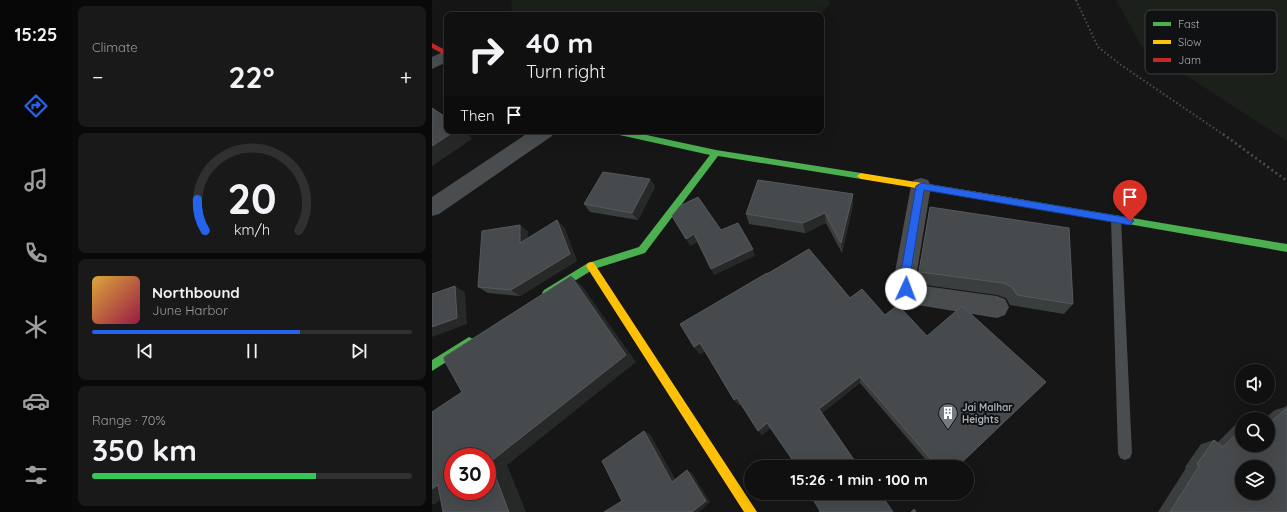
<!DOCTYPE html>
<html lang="en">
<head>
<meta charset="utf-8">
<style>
  :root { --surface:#101010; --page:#191919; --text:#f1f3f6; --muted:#9c9d9f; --line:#303030; --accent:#2563eb }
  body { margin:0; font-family:Quicksand,sans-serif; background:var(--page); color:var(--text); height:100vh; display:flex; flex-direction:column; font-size:15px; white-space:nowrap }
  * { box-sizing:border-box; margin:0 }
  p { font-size:13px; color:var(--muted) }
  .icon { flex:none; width:22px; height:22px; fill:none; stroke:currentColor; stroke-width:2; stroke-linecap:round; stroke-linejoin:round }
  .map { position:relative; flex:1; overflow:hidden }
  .side { display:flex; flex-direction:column; gap:6px; padding:6px; background:#090909; width:360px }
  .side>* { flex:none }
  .guide { position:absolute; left:12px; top:12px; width:380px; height:122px; border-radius:8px; box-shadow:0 4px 16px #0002,0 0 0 1px var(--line); background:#101010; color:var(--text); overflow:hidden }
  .tools { position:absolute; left:803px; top:364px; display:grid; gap:8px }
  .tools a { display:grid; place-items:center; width:40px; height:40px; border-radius:50%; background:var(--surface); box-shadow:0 4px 16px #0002,0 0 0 1px var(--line); font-size:20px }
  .speed { position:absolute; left:12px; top:448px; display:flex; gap:8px; font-size:20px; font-weight:700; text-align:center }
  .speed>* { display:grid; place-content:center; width:52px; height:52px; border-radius:50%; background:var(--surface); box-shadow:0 4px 16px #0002,0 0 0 1px var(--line); line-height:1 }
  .speed .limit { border:6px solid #d22; background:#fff; color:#111 }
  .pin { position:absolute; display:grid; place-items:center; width:34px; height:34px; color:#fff; margin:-41px -17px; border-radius:50% 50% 50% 0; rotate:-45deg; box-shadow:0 0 4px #0007 }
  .pin .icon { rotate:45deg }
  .me { position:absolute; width:44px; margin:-22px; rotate:2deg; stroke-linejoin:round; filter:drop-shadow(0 0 3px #0008) }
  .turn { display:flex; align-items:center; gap:14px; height:84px; padding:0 16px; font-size:18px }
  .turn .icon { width:52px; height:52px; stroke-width:2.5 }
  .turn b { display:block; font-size:28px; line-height:34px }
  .then { display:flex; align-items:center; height:38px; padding:0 16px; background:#0003; gap:8px; font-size:15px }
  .big { font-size:30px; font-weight:800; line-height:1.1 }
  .side .widget { flex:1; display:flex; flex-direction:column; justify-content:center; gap:6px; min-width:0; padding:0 14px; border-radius:8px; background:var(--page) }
  .side .dial { align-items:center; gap:0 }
  .dial svg { height:104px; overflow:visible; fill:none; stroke:var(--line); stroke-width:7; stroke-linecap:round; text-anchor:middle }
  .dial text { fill:var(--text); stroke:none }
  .song { display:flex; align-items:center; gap:12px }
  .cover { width:48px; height:48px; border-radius:6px; background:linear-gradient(135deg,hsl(40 70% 55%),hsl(340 70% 35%)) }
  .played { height:4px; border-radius:2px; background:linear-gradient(90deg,var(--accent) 65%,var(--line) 65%) }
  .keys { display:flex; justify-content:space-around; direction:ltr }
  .heat { display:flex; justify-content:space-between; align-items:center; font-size:22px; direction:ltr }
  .charge { height:6px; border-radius:3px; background:linear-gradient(90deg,#34c759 70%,var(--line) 0) }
  .trip { position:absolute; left:312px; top:460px; width:230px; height:40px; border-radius:20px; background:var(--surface); box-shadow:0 4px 16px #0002,0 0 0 1px var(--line); font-weight:800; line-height:40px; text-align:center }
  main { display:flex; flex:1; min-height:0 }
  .dock { display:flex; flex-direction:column; width:72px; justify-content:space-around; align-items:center; background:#060606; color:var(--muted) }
  .dock .icon { width:28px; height:28px }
  .dock .current { color:var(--accent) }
  .dock b { font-size:18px; color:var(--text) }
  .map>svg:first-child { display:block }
  .green { fill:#1b201a }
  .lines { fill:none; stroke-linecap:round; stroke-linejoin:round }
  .path-far1 { stroke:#4c4e51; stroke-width:2; stroke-dasharray:1.5 2.5; stroke-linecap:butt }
  .path { stroke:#4c4e51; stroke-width:2.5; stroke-dasharray:2 3; stroke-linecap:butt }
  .lane { fill:#4a4d4f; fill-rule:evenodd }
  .street { fill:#4a4d4f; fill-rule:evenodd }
  .fast { fill:#4caf50; fill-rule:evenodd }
  .slow { fill:#ffc107; fill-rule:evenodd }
  .jam { fill:#c62828; fill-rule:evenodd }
  .wall { fill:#3b3e3f }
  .shaded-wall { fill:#272929 }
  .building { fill:#474a4c; stroke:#565a5d; fill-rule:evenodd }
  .route { fill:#2563eb; stroke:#184099 }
  .labels { text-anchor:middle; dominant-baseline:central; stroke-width:4; stroke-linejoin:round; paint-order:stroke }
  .poi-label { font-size:10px; font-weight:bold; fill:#a7b0b7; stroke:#101112; text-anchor:start }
  .key { fill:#101112; stroke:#3d4144; stroke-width:1 }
  .key-label { font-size:11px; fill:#a7b0b7 }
</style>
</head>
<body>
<main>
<nav class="dock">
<b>15:25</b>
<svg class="icon current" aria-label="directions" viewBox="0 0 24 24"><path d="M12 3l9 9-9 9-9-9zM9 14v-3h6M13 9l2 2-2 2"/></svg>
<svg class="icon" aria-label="music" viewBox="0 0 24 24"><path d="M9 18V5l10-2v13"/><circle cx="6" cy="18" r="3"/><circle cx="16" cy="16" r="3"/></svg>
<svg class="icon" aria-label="phone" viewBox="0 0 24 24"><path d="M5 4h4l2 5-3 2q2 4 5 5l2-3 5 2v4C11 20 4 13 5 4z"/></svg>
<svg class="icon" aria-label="climate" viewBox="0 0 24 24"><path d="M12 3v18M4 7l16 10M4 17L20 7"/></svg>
<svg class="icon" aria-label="car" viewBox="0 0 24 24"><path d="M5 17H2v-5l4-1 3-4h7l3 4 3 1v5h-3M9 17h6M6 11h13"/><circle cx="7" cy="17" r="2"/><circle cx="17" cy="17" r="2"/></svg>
<svg class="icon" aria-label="filters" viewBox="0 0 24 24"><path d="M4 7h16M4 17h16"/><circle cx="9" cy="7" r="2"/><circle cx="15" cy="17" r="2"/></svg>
</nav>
<section class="side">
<div class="widget"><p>Climate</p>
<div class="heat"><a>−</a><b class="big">22°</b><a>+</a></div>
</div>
<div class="widget dial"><svg viewBox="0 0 100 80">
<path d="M14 69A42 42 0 1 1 86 69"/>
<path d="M14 69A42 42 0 0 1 8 45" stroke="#2563eb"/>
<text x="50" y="56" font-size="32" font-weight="700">20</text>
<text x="50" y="72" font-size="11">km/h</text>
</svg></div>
<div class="widget">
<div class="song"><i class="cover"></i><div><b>Northbound</b><p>June Harbor</p></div></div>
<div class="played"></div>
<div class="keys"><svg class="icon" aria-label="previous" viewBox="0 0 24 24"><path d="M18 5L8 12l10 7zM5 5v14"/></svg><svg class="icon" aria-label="pause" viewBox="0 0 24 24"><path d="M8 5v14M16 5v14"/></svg><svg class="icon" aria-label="next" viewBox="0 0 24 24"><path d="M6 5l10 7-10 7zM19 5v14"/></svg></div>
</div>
<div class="widget"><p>Range · 70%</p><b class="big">350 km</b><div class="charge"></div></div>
</section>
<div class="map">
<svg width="855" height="512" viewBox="0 0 855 512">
  <rect width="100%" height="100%" fill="#161616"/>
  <path class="green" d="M81,0H397V5L388,15H81L79,2Z
    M684,0H855V141L710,47Z"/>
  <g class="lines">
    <path class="path-far1" d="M644,0L666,47L689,65L792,135"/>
    <path class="path" d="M791,134L855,181"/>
    <path class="lane" d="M684,215L688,216L689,219L700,453L698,458L693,460L688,458L686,453L679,219L680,216Z"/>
    <path class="street" d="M15,50V62L0,69V57Z
      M99,131H122L120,136L7,214L0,216V197Z
      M489,178L496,180L499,186L483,283L485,285L565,296L573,299L577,307L573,315L565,318L479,304C468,300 464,294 461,283L479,186L482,180Z"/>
    <path class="fast" d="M179,131H196L284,150L429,173L433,176L429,179L286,156L213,253L162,269L118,296L115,297L112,296L110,293L112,290L156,263L207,247L278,155L183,134Z
      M593,200L855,244V252L593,206L589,203Z
      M37,337L41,339L42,342L41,345L0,371V360Z"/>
    <path class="slow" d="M429,173L593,200L597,203L593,206L429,179L425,176Z
      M159,262L162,263L325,512H312L156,269L154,266L156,263Z"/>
    <path class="jam" d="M0,43L15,51V56L0,48Z"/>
  </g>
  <path class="wall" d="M218,179L223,187L206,220L158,212L152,204Z
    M421,205L410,253L394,223L373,233L317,224L314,214Z
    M498,207L641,304L632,314L578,305L574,298L565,295L486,284L485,282Z
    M88,225L96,232V238L132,227L145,261L88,296L56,293L46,287Z
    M335,273L525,467H500L428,383L390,413L364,465L339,428L330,435L309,404L307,405L302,400L273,351L268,354L262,347Z
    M855,405V512H726L754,468L753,467L769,444L782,440L785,443L808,420H810V445H836V419H832L843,410L853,407Z
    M822,416L825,419H812Z"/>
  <path class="shaded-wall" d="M23,131H32L40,139L0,166V146Z
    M218,179L223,187L206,220L200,213Z
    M421,194V205L410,253L409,243Z
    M393,213L394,223L373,233L371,223Z
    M125,220L132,227L145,261L88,296L79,290Z
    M88,225L96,232V250L88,243Z
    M262,234L266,242L258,246L254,239Z
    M321,249L323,256L282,275L279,269Z
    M139,276L150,286L204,362L75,465L94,512H77L58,462Z
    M23,286L33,292L35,324L0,337V327Z
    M268,343L274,350L268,354L262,347Z
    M428,377V383L389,414L387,409Z
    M305,398L310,403L307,405L302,400Z
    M335,423L339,428L330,435L326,431Z
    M212,431L218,434L246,484L240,482Z
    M255,470L260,473L278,502L267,512H260Z
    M6,485L21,491L3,504H0V489Z"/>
  <path class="building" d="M0,108L15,118V131H23L0,146Z
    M171,172L218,179L200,213L152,204Z
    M326,180L421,194L409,243L393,213L371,223L314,214Z
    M266,197L289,230L306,223L321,249L279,269L262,234L254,239L240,216L248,206Z
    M498,207L637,228L641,304L585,295L580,287L571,283L488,272L487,271Z
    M125,220L138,254L79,290L46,287L50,231L88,225V243Z
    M377,249L418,298L430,289L453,315L466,305L495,336L530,306L614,382L525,467H506L428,377L387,409L427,467H361L364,465L335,423L326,431L305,398L302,400L268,343L262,347L248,324L335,273V274Z
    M139,276L194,355L58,462L77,512H11L6,485L0,489V412L30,392L12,360V357ZM21,457H55V491H21Z
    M23,286L25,318L0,327V294Z
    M855,408V512H738L767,466L765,464L782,440L791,447L810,428V445H836V424ZM810,467H836V493H810Z
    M822,416L825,419H819Z
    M212,431L240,482L255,470L274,501L260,512H172L190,501L170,461Z
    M377,493H448L461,512H387L388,511Z
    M482,509L484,512H479Z"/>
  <path class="route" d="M489,183L698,218L702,221L698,225L492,190L477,283L478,289L477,292L474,293L470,292L467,283L484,186Z"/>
  <defs>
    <g id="building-pin" transform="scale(1)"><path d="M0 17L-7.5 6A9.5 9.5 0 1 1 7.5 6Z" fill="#747a7f" stroke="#101112"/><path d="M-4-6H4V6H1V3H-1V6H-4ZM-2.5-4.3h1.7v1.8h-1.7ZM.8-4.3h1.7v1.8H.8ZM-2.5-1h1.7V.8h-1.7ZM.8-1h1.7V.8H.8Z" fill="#fff"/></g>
  </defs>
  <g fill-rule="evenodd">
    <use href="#building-pin" x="516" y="413"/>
  </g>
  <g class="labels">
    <g class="poi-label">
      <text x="530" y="407">Jai Malhar<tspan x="530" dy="12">Heights</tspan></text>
    </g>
  </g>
  <rect x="713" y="10" width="132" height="64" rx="6" class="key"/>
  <rect x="721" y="22" width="18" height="4" fill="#4caf50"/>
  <rect x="721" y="40" width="18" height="4" fill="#ffc107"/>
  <rect x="721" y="58" width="18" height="4" fill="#c62828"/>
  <g class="key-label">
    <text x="746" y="28">Fast</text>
    <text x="746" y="46">Slow</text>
    <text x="746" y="64">Jam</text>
  </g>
</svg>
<div class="tools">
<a><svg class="icon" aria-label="sound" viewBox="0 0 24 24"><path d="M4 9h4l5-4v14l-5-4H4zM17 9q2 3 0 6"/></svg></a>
<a><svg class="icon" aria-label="search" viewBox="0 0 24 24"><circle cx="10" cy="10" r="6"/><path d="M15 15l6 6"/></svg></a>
<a><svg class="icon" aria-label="layers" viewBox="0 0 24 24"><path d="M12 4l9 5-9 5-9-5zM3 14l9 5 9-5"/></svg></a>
</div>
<div class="speed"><div class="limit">30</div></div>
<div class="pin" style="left:698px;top:221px;background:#d93025"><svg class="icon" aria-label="arrive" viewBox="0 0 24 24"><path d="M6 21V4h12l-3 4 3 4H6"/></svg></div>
<svg class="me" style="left:474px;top:289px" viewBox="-20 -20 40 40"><circle r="19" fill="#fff"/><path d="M0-13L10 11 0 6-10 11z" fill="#2563eb"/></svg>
<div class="trip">15:26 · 1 min · 100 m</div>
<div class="guide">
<div class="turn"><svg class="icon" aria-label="right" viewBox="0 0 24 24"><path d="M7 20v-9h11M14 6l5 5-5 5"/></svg><div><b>40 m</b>Turn right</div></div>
<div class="then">Then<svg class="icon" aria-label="arrive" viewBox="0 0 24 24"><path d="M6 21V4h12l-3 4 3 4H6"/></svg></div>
</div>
</div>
</main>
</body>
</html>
